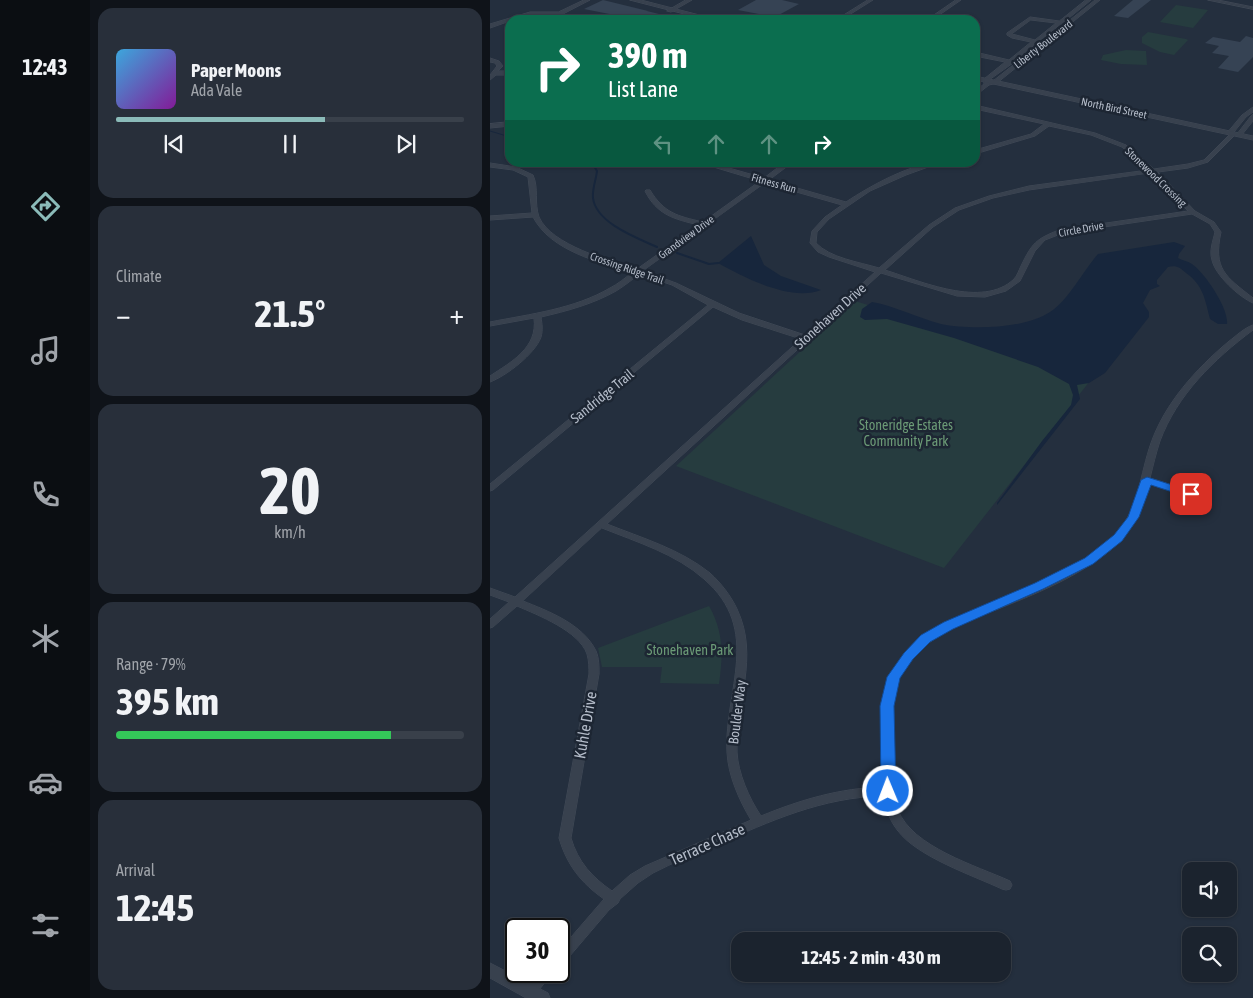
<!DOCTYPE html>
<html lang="en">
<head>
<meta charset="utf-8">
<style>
  :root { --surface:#1b232e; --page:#282f3a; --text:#f1f3f6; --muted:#a0a4aa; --line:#39404a; --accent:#8bbbb9 }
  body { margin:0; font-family:"Asap Condensed",sans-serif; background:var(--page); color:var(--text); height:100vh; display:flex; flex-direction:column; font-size:19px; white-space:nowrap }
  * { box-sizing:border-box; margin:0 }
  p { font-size:16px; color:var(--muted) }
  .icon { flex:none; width:28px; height:28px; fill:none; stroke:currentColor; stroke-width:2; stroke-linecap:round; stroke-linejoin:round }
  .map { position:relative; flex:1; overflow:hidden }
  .panel { display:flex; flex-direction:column; gap:8px; padding:8px; background:#0f1319; width:400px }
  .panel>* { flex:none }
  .hud { position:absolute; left:15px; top:15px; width:475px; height:152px; border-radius:15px; box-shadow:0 1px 4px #0004,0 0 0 1px var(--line); background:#0b6e4f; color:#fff; overflow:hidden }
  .fabs { position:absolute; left:692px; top:862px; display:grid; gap:10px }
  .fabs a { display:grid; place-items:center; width:55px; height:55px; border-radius:10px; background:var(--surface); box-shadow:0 1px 4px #0004,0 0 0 1px var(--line); font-size:25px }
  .speed { position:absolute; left:15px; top:918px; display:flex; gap:10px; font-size:25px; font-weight:700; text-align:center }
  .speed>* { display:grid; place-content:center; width:65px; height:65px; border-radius:50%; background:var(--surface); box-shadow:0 1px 4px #0004,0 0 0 1px var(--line); line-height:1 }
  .speed .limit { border:2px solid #111; border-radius:8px; background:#fff; color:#111 }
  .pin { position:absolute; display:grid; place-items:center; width:42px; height:42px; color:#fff; margin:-21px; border-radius:10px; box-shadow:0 2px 8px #0006 }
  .me { position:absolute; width:55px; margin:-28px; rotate:359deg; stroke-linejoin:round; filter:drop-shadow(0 0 4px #0008) }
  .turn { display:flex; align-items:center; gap:18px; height:105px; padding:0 20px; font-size:22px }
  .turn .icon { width:65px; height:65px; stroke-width:2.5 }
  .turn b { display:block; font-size:35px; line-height:42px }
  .lanes { display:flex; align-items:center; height:48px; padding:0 20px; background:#0003; justify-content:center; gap:25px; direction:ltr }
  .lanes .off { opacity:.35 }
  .big { font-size:38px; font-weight:700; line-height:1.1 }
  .panel .tile { flex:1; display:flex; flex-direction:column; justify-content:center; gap:8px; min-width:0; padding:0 18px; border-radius:15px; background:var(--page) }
  .panel .dial { align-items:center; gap:0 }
  .dial b { font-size:65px; line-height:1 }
  .song { display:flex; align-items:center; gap:15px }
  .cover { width:60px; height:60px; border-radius:8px; background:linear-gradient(135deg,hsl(200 70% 55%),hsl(290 70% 35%)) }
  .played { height:5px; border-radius:2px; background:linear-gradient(90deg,var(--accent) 60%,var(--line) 60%) }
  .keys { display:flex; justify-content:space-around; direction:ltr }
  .heat { display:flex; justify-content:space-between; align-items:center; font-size:28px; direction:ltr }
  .charge { height:8px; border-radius:4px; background:linear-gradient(90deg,#34c759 79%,var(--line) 0) }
  .trip { position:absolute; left:241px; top:932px; width:280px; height:50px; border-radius:15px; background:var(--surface); box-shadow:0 1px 4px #0004,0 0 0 1px var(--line); font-weight:700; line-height:50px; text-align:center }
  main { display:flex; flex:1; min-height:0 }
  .tabs { display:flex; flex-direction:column; width:90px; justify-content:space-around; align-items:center; background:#0b0e12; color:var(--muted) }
  .tabs .icon { width:35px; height:35px }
  .tabs .current { color:var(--accent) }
  .tabs b { font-size:22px; color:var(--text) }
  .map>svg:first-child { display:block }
  .green { fill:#263c3f }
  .water { fill:#17263c }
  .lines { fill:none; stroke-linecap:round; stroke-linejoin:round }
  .stream-far1 { stroke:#17263c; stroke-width:1 }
  .stream { stroke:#17263c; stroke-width:2 }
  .building { fill:#364354 }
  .minor-casing { stroke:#414a57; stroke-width:1 }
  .tertiary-casing { stroke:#414a57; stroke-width:1 }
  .minor { fill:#38414e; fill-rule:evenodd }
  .tertiary { fill:#38414e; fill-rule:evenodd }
  .route { fill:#1a73e8; stroke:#114b97 }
  .labels { text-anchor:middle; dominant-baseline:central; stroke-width:5; stroke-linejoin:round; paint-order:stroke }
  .far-street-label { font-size:11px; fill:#b4bcc9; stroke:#1d2633 }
  .street-label { font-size:14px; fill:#b4bcc9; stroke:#1d2633 }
  .park-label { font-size:14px; fill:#6b9a76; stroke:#1d2633 }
  .near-street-label { font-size:16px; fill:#b4bcc9; stroke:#1d2633 }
</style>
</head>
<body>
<main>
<nav class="tabs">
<b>12:43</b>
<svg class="icon current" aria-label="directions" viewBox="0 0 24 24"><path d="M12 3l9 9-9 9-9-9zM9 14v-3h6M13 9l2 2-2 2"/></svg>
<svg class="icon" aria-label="music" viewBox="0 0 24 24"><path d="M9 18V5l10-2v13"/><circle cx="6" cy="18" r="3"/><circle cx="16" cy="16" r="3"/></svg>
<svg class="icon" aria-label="phone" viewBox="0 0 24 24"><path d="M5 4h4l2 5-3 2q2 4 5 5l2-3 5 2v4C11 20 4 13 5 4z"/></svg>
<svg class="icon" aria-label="climate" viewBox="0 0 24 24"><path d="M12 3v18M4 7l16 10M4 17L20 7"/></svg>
<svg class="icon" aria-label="car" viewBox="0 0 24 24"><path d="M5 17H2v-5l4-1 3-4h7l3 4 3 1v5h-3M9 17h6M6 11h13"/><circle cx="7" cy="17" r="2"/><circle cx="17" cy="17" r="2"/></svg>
<svg class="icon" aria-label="filters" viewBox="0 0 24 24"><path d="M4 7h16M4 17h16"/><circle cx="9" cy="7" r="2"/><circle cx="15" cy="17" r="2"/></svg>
</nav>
<section class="panel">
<div class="tile">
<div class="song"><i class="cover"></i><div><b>Paper Moons</b><p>Ada Vale</p></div></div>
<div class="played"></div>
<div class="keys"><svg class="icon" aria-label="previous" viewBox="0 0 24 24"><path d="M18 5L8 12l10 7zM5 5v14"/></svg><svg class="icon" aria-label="pause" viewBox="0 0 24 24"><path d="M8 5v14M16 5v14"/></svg><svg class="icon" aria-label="next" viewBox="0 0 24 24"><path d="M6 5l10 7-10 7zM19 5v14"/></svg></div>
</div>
<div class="tile"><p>Climate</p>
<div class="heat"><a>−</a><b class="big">21.5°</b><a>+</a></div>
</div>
<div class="tile dial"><b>20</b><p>km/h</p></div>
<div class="tile"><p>Range · 79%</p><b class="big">395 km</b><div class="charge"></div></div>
<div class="tile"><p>Arrival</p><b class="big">12:45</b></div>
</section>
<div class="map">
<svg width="763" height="998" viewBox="0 0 763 998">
  <rect width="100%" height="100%" fill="#242f3e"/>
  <path class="green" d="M686,5L718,10L703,28L670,22Z
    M658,32L696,39L698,40L684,55L670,52L652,43V37Z
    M636,50L656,51L657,65L631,64L611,60L613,55Z
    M365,301L534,353L656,309L454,568L186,466Z
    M219,606C234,632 233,656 229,684L170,683L172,667H112L108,648Z"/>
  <path class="water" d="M261,236L274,265L291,276L331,290C301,302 255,278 228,263Z
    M684,242L695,246L689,254L688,258C693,261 698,261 702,264C715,273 739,309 737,324H728L720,319C715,299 713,285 696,273C690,268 687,265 678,267L667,280V284L670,286L660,290L653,303L659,312V317L615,373L599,383L587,385L590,399L507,505V503L552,441L581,405L583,395L579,384L548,367L464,338L397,319L375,320L370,317L372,309L382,302C405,306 428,318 451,324C480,330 535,329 560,312C578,301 593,271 608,254Z"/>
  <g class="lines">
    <path class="stream-far1" d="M0,131L20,137
      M101,162L105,168"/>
    <path class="stream" d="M104,166L107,171C106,180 102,189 103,198C106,223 147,238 167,247
      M187,253L219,264L228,263"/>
  </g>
  <path class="building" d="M113,0L158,11H157L181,17L180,20H150L94,9Z
    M266,0H292L309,4L285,17L248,10Z
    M643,0H661L638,18L624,16Z
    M756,36L763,38V57L748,72L728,68L739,56L722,53L729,46L715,43L723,37L750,42Z"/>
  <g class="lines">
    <g class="minor-casing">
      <path id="minor" d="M94,0H100L71,15L40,14L0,28V24L40,12H68Z
        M196,0H202L181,12L177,11Z
        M378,0H383L351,20H346Z
        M466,0H471L442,20H437Z
        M596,0H601L574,22L575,24L605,0H610L507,83L499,85L485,96V91L494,84V79L515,62L485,56V52L519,60L541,42L522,38L517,35V33L540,17L569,21ZM541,20L566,23L545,40L522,34ZM571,24H575L503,81L499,82V80L523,63L547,43H550V41Z
        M718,0H728L763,7V9Z
        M0,58L9,61L13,66L8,71H20V75H6L0,80V75L7,66L5,63L0,62Z
        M485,105L605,133L636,145L664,169L698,164L714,160L739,135L737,133L752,115L763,107V112L756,117L744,132L746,134L718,162L698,168L668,172L705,211L724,222L731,232C723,269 735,276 763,298V303C749,297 725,275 722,260C719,251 723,241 725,232L720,224L702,214L573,233L555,240L545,251L530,281L516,291L495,297L467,296L391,273L117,524C152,538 190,549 220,573C231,583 241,596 247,609C270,658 245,702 247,752C248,773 259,798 271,816C310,800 350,788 393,787C390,723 381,668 443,630C489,606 539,591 584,565C599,557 615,547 626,534C649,508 650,474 661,443C675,403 706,369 738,342C746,336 754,328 763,325V330C724,359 687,395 670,441C666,453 663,466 660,478L718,497L719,499L715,502L659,484C655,499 650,515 640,529C611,571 535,598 488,617C458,630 423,646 409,678C399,702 401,732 403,757C403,774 402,793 408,810C422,847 487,866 520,881L522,885L520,889L516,890L512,889C482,875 428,857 408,831C400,821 395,808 393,796C333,797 280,821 226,845C205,854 184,862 163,873L148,883L130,899L128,903L119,910L73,964L69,966V951L114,899C91,883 77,865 69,838L99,674C99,668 99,661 97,654C89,631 48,615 27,606L3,627L0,628V619L19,602L0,595V588L25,597L311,339L252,320L223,307L3,490L0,491V484L218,305L182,285L149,274C142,280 134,286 126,291C103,304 77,311 51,317C52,324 53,330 51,337C45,354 16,376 0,382V376C21,362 48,348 44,318L0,326V322C41,314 84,309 120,288C128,284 135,278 143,272C108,262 61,251 43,217L0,220V216L42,213L38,177L23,170L0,167V163L26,167L43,175C49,188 44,203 49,217C61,245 120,261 147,269L209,225C184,219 167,215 155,191L156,190H160C174,213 187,216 213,222L270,181L207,162H218L274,178L295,162H303L279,180L356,202C380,186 423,162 452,162L416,175L380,191L339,219L327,232L326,243C340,258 369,262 389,268L439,225L465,208L499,196L539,186L658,170L632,147L601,135L559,126L545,136L485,154V150L541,134L554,124L485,109ZM661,173L698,211L569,230C546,239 542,243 531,266C529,270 527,276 524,279C493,309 430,281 395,270L443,227L469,210L503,198L539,190ZM275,183L352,205L335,217L322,231L320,243L328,252L339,257L385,272L315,335L249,313L186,283L153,271ZM112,528C147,542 186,554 214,579C273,630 234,690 237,752C238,775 249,800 261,820L155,866L140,875L122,891C102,877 88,862 81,838L109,674C109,666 109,658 106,651C93,624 58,611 33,601Z
        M763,115V121L751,136H747V134L761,116Z
        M20,122V126L0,128V124Z
        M50,971H64L45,995L41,997L37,995L35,991Z"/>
    </g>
    <g class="tertiary-casing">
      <path id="tertiary" d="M140,0H151L229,20H218Z
        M485,76L763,136V140L485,80Z
        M0,963L58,993L60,998H36L0,978Z"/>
    </g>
    <use href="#minor" class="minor"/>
    <use href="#tertiary" class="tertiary"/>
  </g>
  <path class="route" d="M657,477L705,492L706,494L701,498L661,485L649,517L632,541L603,564L553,589L463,629L440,642L423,659L410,678L404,706L406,791L404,796L398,797L393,796L391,791L390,706L397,677L414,653L431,635L454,622L545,583L595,558L624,535L638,517L651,480Z"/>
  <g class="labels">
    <g class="far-street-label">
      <text transform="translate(553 44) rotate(-38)">Liberty Boulevard</text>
      <text transform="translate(624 108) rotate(12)">North Bird Street</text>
      <text transform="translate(666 177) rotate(44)">Stonewood Crossing</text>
      <text transform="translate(284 183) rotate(16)">Fitness Run</text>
      <text transform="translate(591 229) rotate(-10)">Circle Drive</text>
      <text transform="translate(196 237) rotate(-36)">Grandview Drive</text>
      <text transform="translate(137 268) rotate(19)">Crossing Ridge Trail</text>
    </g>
    <g class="street-label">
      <text transform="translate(340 316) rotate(-42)">Stonehaven Drive</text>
      <text transform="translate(112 396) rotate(-39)">Sandridge Trail</text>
      <text transform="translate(247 712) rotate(-83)">Boulder Way</text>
    </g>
    <g class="park-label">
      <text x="416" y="425">Stoneridge Estates<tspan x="416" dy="16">Community Park</tspan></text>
      <text x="200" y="650">Stonehaven Park</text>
    </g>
    <g class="near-street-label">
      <text transform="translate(95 725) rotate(-80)">Kuhle Drive</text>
      <text transform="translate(217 844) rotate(-24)">Terrace Chase</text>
    </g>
  </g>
</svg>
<div class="fabs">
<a><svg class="icon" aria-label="sound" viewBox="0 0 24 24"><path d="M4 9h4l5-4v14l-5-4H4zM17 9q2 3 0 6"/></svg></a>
<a><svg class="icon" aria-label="search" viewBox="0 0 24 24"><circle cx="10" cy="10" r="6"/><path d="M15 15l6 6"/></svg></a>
</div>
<div class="speed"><div class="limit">30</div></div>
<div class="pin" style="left:701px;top:494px;background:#d93025"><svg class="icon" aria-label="arrive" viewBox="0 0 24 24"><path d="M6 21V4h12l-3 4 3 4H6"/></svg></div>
<svg class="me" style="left:398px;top:791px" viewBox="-20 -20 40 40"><circle r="17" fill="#1a73e8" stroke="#fff" stroke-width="3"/><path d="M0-11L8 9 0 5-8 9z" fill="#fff"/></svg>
<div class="trip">12:45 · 2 min · 430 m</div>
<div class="hud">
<div class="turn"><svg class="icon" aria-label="right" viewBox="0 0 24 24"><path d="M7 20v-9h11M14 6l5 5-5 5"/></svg><div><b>390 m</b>List Lane</div></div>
<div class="lanes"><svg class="icon off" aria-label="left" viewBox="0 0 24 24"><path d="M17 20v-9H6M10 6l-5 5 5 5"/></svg><svg class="icon off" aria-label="ahead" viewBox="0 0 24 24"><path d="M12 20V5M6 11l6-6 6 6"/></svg><svg class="icon off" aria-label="ahead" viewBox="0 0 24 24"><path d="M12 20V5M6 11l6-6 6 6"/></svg><svg class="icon" aria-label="right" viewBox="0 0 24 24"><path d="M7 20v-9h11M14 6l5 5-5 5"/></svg></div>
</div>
</div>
</main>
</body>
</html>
